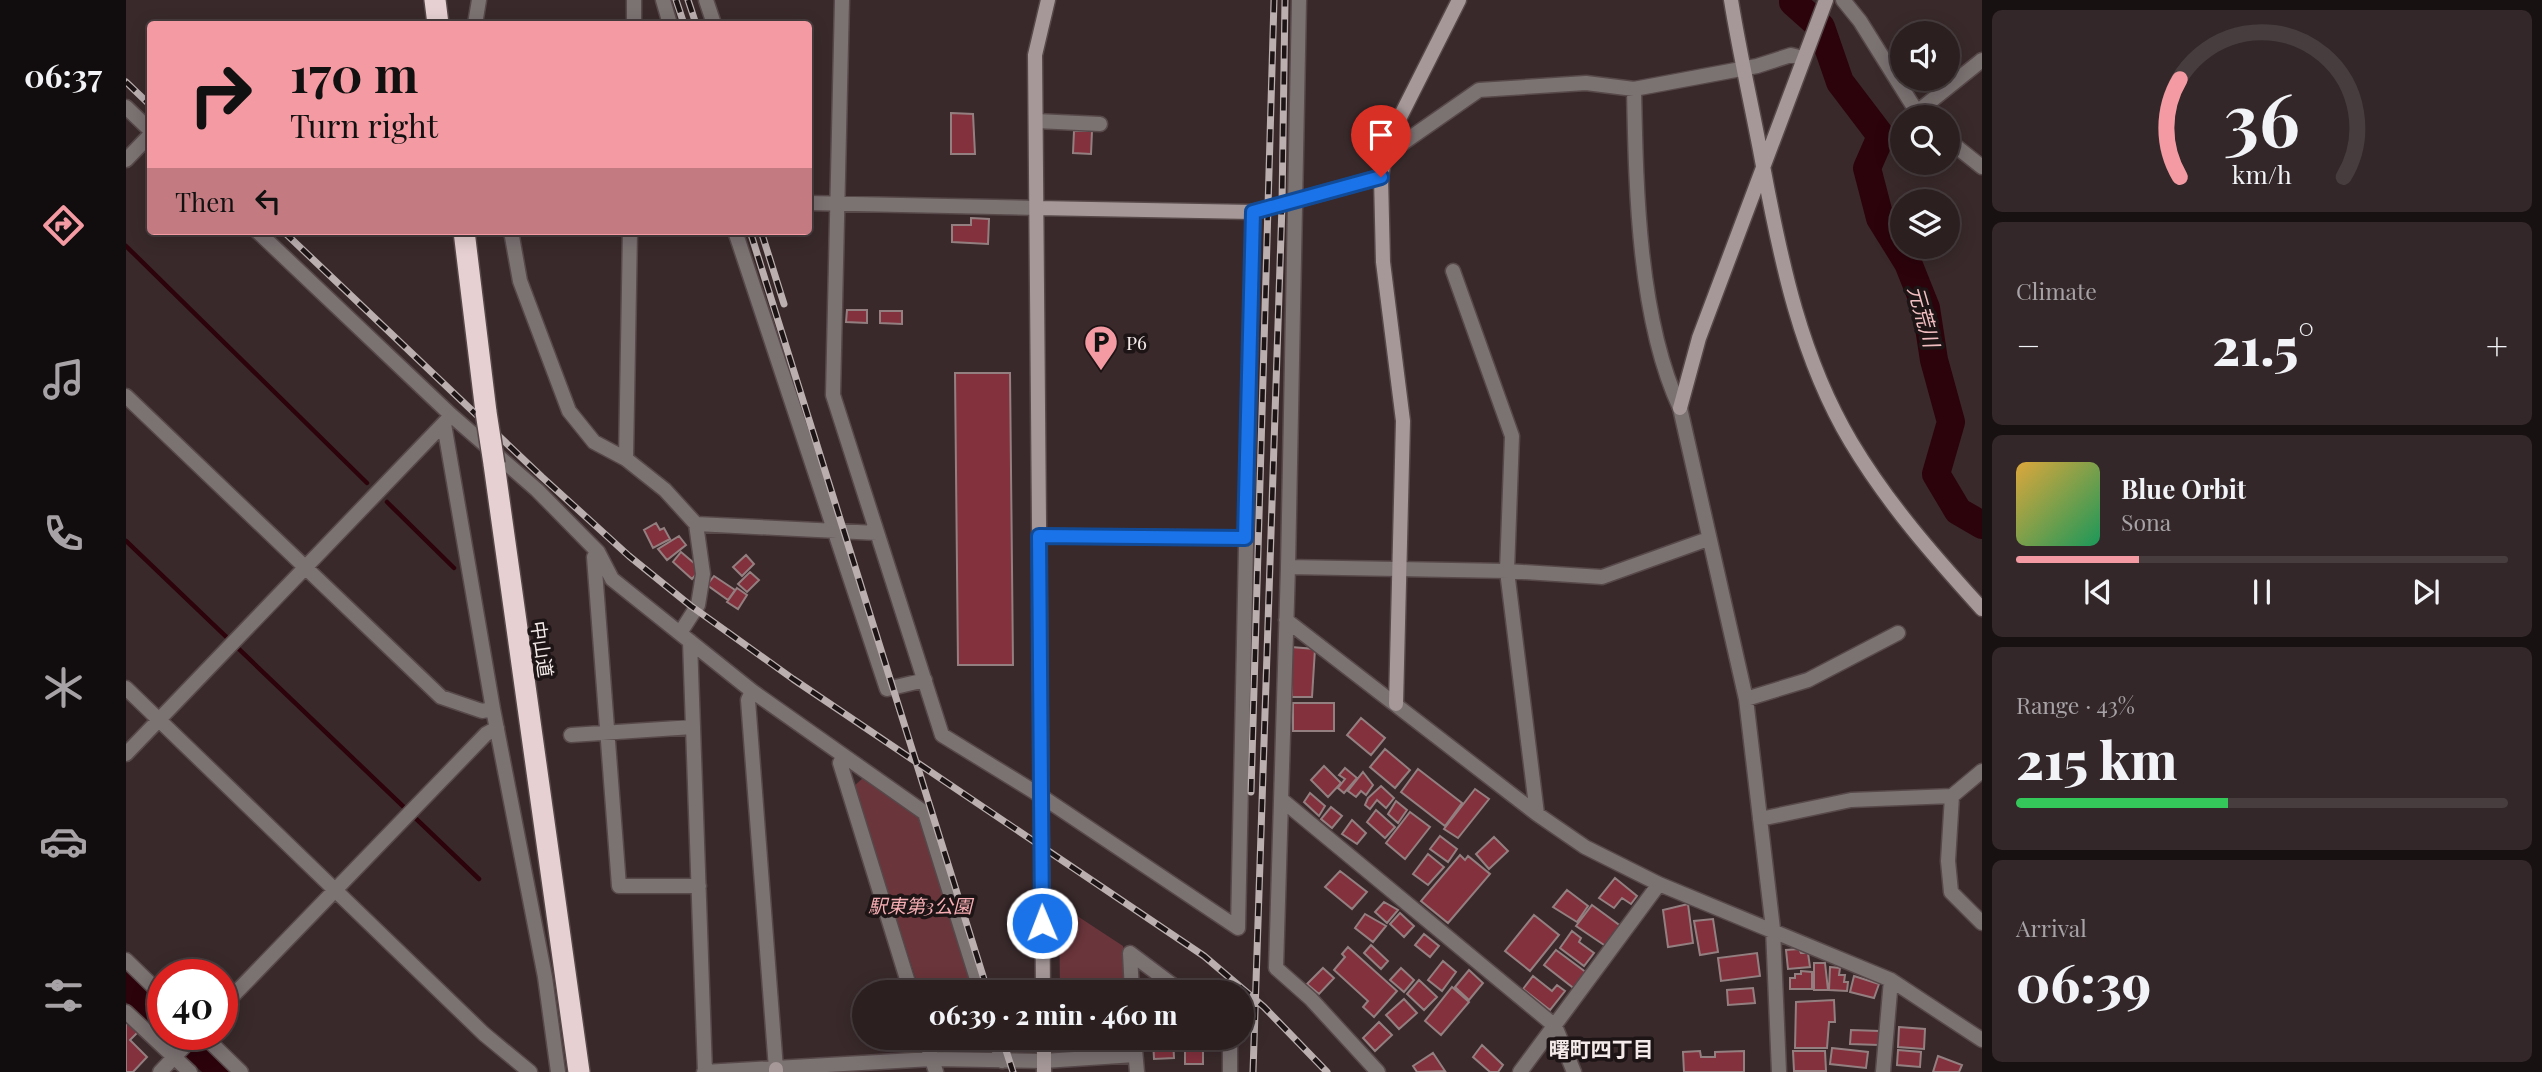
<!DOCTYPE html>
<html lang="en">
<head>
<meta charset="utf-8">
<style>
  :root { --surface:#2b1f20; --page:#332729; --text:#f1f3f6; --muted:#a6a2a5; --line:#473d3e; --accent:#f49aa2 }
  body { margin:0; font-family:"Playfair Display","Noto Sans JP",serif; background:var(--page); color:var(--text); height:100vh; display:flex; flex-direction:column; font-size:26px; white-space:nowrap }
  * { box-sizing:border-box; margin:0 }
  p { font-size:23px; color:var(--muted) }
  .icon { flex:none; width:38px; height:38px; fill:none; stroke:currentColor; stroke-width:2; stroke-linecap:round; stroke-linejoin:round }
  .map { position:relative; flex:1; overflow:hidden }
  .panel { display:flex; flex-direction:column; gap:10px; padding:10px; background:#181112; width:560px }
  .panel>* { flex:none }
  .hud { position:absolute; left:21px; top:21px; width:665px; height:214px; border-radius:7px; box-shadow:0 4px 18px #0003,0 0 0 2px var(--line); background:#f49aa2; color:#111; overflow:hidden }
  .fabs { position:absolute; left:1764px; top:21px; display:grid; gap:14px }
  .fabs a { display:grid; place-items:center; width:70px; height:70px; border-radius:50%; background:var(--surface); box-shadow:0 4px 18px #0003,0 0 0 2px var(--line); font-size:35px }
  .speed { position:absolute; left:21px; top:959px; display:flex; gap:14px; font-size:35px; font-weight:700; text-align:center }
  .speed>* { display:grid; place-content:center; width:91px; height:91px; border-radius:50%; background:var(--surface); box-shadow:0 4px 18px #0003,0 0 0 2px var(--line); line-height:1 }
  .speed .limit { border:10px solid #d22; background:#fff; color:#111 }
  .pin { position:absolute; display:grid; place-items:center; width:60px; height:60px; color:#fff; margin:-72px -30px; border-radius:50% 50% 50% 0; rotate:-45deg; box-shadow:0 0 7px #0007 }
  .pin .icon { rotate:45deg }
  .me { position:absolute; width:77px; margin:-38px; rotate:359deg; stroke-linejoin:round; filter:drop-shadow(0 0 5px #0008) }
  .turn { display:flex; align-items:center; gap:24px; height:147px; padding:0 28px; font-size:32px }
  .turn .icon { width:91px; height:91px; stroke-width:2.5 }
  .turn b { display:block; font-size:49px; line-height:60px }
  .then { display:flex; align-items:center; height:66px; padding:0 28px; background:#0003; gap:14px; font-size:26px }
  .big { font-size:52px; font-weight:800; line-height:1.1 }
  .panel .widget { flex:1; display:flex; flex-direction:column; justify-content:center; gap:10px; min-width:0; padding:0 24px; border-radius:10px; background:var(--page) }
  .panel .dial { align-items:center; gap:0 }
  .dial svg { height:182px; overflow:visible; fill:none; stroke:var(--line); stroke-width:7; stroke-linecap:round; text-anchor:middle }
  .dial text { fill:var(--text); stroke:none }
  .song { display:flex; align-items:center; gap:21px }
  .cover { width:84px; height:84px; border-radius:10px; background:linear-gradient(135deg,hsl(40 70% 55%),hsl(150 70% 35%)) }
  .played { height:7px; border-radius:4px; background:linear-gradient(90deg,var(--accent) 25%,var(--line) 25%) }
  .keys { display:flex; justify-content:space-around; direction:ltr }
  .heat { display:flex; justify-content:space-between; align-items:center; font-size:38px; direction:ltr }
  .charge { height:10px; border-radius:5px; background:linear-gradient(90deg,#34c759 43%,var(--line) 0) }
  .trip { position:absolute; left:726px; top:980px; width:402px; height:70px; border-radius:35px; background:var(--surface); box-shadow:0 4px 18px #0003,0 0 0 2px var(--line); font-weight:800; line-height:70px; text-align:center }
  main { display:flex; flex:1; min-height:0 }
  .tab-bar { display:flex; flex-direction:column; width:126px; justify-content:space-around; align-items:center; background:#110c0d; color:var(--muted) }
  .tab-bar .icon { width:49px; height:49px }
  .tab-bar .active { color:var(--accent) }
  .tab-bar b { font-size:32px; color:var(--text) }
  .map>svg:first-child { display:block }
  .green { fill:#6a353b }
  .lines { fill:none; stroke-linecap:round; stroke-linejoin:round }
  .stream { stroke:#2c030b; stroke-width:4.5 }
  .river { stroke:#2c030b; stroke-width:28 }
  .building { fill:#83313d; stroke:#937f80; stroke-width:2 }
  .street-casing { stroke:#57484a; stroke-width:17 }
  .secondary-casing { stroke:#57484a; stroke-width:17 }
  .highway-casing { stroke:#57484a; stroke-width:24 }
  .street { stroke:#7b7272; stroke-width:14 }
  .secondary { stroke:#a69899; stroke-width:14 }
  .highway { stroke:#e6d0d1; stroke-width:21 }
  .rail-casing { stroke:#bbafb0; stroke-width:7 }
  .rail { stroke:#1c1415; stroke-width:4.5; stroke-dasharray:13; stroke-linecap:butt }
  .highway-bridge-casing { stroke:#57484a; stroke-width:24; stroke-linecap:butt }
  .highway-bridge { stroke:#e6d0d1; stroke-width:21 }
  .route-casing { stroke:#114b97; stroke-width:18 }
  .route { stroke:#1a73e8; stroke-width:12 }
  .labels { text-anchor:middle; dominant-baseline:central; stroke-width:7; stroke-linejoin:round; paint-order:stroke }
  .poi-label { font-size:19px; fill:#f4eaea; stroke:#1c1415; text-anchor:start }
  .street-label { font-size:19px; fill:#f4eaea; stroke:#1c1415 }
  .park-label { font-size:19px; font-style:italic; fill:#f8aeb4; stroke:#1c1415 }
  .water-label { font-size:21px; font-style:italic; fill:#f0bec1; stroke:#1c1415 }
  .neighbourhood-label { font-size:21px; font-weight:bold; fill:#f4eaea; stroke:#1c1415 }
</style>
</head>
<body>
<main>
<nav class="tab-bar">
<b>06:37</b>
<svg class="icon active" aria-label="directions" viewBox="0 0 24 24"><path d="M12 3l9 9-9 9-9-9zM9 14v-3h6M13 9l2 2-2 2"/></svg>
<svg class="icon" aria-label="music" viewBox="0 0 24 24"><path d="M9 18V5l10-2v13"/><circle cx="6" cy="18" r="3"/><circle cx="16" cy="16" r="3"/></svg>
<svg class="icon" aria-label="phone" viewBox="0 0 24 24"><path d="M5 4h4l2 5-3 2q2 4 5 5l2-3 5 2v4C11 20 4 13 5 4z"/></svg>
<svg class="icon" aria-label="climate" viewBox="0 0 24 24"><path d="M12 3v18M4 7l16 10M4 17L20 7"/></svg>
<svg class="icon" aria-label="car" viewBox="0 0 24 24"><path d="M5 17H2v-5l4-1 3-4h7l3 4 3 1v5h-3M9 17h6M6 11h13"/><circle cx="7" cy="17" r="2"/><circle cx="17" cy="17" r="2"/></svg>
<svg class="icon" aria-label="filters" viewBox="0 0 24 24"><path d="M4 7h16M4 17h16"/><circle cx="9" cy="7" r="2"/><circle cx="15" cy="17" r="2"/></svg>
</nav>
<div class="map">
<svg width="1856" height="1072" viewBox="0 0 1856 1072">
  <rect width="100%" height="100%" fill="#39292b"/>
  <path class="green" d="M737,778L794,818L850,992H794L728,786Z
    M933,904L997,946L1000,992H934Z
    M808,1038H864L866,1042L859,1050H818L811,1045Z"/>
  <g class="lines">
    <path class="stream" d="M1667,2V0
      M0,246L241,483
      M261,502L328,568
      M0,541L353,879"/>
    <path class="river" d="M1667,2L1695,27L1714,82L1755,136L1741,168L1754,218L1782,263L1800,308L1808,360L1825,422L1810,474L1832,511L1856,525
      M0,983L37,1018
      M55,1034L97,1072"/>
  </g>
  <path class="building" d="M825,113L847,114L849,154H825Z
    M948,131H966L965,154L947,153Z
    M845,218L863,219L862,244L826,242V225H845Z
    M721,310H741V323L720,322Z
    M754,311H776V324L754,323Z
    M829,373H884L887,665H832Z
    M530,523L534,530L538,528L544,539L527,548L518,530Z
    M553,536L560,545L541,560L532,549Z
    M555,552L575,569L566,579L547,562Z
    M620,555L628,564L616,576L607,567Z
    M624,572L633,580L621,592L612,584Z
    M588,576L609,590L602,600L581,585Z
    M611,588L621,595L612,609L601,602Z
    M1165,647L1189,649L1186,697H1166Z
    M1167,703H1208V731H1167Z
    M1235,718L1259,738L1245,755L1221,735Z
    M1259,749L1284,770L1269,788L1244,767Z
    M1198,766L1215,783L1202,797L1185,780Z
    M1219,768L1231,778L1218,793L1212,788L1219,779L1213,775Z
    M1292,769L1336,803L1319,826L1275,792Z
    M1237,772L1247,785L1240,795L1235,791L1230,797L1222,791Z
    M1255,786L1268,798L1260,808L1251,800L1244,809L1239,805L1242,798Z
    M1349,789L1363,799L1332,838L1318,829Z
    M1184,793L1199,806L1193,816L1178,802Z
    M1270,801L1281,810L1272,823L1262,814Z
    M1205,807L1216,816L1206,828L1195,819Z
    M1250,810L1269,827L1259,838L1241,822Z
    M1284,812L1304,827L1279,859L1260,843Z
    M1226,820L1240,833L1231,844L1216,834Z
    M1314,836L1331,849L1322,862L1304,849Z
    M1368,837L1382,851L1363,869L1350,854Z
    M1302,854L1318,867L1302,885L1287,874Z
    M1334,855L1339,860L1342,856L1364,874L1322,923L1295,901Z
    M1214,871L1241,892L1226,909L1199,887Z
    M1489,878L1511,896L1505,904L1496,898L1488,908L1473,898Z
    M1441,890L1462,906L1451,922L1427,907Z
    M1258,902L1272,910L1261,923L1249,912Z
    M1562,904L1567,943L1542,947L1537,910Z
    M1466,905L1496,927L1481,947L1450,926Z
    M1274,913L1288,926L1278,937L1264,924Z
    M1239,914L1260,926L1247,942L1229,928Z
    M1408,915L1433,935L1404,971L1379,951Z
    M1587,919L1592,952L1574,955L1568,921Z
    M1446,931L1455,938L1453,942L1468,953L1458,966L1434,948Z
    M1298,934L1313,946L1304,957L1289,945Z
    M1245,945L1262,961L1255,969L1238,953Z
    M1222,947L1271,991L1248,1017L1237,1007L1242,1001L1208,970L1219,957L1216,954Z
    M1673,949L1675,953H1682L1684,967L1662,969L1660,950Z
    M1430,950L1461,973L1450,990L1418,965Z
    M1631,953L1634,976L1595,981L1592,958Z
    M1317,961L1330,972L1316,991L1302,980Z
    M1688,963H1699L1702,990H1688Z
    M1704,967L1714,968L1713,975H1719L1718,982H1722L1721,991L1703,990Z
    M1197,968L1208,978L1193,994L1181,984Z
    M1275,968L1288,980L1278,992L1264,980Z
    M1343,970L1357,983L1343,1000L1329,987Z
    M1675,971L1686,972V989H1664V978H1669V974H1675Z
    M1407,976L1426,991L1431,985L1439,991L1424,1010L1397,989Z
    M1728,976L1753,984L1748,998L1724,992Z
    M1293,980L1311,997L1298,1010L1281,994Z
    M1326,987L1343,1002L1315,1035L1299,1021Z
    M1627,988L1629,1003L1602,1005L1601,990Z
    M1278,999L1291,1013L1273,1029L1260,1015Z
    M1708,1000L1709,1022H1703L1701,1048H1669L1670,1002Z
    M0,1020L12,1032L4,1040L21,1057L7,1072H0Z
    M1253,1022L1266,1035L1249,1051L1237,1038Z
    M1773,1027L1799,1029L1798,1049L1772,1047Z
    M1725,1030L1754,1031L1753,1045L1724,1044Z
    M1047,1038L1048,1058L1028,1059L1027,1039Z
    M1059,1038H1077V1064H1059Z
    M1356,1045L1377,1065L1372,1072H1364L1347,1057Z
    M1706,1048L1742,1052L1740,1068L1704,1064Z
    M1772,1050L1795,1052L1794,1067L1771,1065Z
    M1574,1051L1575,1057H1589V1052L1618,1051V1072H1558L1557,1052Z
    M1667,1051H1699L1700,1071H1668Z
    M1307,1053L1319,1071L1291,1072L1287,1066Z
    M1812,1056L1836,1065L1833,1072H1807Z"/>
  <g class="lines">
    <g class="street-casing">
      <path id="street" d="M537,0L544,24
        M580,0L588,24
        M716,0L707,395L816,735L915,796L1112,928L1127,212
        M1173,0L1162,567L1150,968L1185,999L1252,1072
        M1717,0L1734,21L1794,117
        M349,24L353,0
        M508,24V0
        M1508,89C1510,188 1512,318 1554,408L1620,699L1647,929L1653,1072
        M0,107L24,130
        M1790,113L1856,60
        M910,121L974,124
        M1822,140L1856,167
        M1260,151L1274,145L1353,90L1460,83L1508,89L1631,66L1665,55L1677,58
        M0,160L24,135
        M682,203L911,208
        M131,231L325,415L411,490L472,552L486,579L626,691L622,700L650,1069
        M385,231L394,281L443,411L468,442L500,459L539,490L570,524L577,574L572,605L554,633
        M609,231L761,689L799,680
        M1327,271L1386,436L1381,571L1411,814
        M0,396L315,697L356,711L367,709
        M318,424L367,709L419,977L432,1072
        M500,459L504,231
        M570,524L751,533
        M913,536L1119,538
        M472,552L468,557L493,886H573
        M1162,567L1381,571L1476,577L1582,539
        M1160,620L1411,814L1459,847L1533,884L1765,980L1856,1040
        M564,641L579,1072
        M0,688L358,1034L404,1072
        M626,691L799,813L855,992
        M1620,699L1682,680L1772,633
        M445,735L567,727
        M0,754L322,419
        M717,757L714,763L785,992
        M1856,771L1826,796L1822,861L1825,892L1856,923
        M1156,800L1429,1026L1448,1072
        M1634,819L1725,800L1826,796
        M0,960L37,996
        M1006,992L1004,953L1056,992
        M96,1007L360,734L371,728
        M0,1012L64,1072
        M76,1034L115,1072
        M799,1038L810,1072
        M869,1038L876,1061
        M1008,1038L1011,1072
        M34,1072L70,1034
        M578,1072L806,1059L918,1061L1009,1055
        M1104,1072V1038
        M1394,1072L1533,884
        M1757,1072L1765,980"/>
    </g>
    <g class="secondary-casing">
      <path id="secondary" d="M1605,0C1614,56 1627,111 1637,166C1655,262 1675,358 1725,442C1762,504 1808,556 1856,609
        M911,208L1127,212L1255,177
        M1554,408L1573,338L1700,0
        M1270,704L1277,421L1257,262L1255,177L1262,141L1333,0
        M917,992L909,55L922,0
        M918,1038V1072
        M650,1069V1072"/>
    </g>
    <g class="highway-casing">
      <path id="highway" d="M309,0L312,24
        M338,231L360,412
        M368,464L453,1072"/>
    </g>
    <use href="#street" class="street"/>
    <use href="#secondary" class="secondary"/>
    <use href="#highway" class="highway"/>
    <g class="rail-casing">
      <path id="rail" d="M550,0L558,24
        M562,0L570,24
        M0,82L24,105
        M157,231L416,477L503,556L565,606L667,679L1078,956L1138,1007L1201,1072
        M624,231L862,992
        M635,231L658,304
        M1125,792L1148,0
        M876,1038L887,1072
        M1127,1072L1156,205L1159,0"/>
    </g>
    <use href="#rail" class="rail"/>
    <g class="highway-bridge-casing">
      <path id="highway-bridge" d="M360,412L368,464"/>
    </g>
    <use href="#highway-bridge" class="highway-bridge"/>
  </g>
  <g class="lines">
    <g class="route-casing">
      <path id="route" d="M916,923L913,536L1119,538L1127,212L1255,177"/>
    </g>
    <use href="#route" class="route"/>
  </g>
  <defs>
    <g id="parking-pin" transform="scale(1.75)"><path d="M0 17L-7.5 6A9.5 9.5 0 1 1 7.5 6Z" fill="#f49aa2" stroke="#1c1415"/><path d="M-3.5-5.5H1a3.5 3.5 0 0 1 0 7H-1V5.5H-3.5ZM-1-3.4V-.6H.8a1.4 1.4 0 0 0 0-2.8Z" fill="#111"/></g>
  </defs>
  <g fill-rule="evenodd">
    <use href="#parking-pin" x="975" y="342"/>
  </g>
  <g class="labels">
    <g class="poi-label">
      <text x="1000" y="342">P6</text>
    </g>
    <g class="street-label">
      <text transform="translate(417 649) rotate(82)">中山道</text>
    </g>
    <g class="park-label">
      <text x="794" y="905">駅東第3公園</text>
    </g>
    <g class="water-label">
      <text transform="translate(1799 316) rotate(74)">元荒川</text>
    </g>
    <g class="neighbourhood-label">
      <text x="1475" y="1048">曙町四丁目</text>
    </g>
  </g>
</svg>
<div class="fabs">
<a><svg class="icon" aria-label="sound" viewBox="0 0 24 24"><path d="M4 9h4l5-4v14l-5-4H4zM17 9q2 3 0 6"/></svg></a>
<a><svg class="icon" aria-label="search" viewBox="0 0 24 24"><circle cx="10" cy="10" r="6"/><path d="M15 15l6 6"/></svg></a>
<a><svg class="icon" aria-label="layers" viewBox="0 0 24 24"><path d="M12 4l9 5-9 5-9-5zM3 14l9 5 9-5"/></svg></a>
</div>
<div class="speed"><div class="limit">40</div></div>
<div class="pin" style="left:1255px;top:177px;background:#d93025"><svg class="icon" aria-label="arrive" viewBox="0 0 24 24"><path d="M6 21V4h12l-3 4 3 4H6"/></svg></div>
<svg class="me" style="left:916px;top:923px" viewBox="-20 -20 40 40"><circle r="17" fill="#1a73e8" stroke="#fff" stroke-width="3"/><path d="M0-11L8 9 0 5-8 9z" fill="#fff"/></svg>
<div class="trip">06:39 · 2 min · 460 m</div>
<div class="hud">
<div class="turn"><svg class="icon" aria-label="right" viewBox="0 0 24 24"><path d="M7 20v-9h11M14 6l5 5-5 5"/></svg><div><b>170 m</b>Turn right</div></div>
<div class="then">Then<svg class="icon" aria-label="left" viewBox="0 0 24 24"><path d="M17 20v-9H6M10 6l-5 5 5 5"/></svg></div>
</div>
</div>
<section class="panel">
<div class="widget dial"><svg viewBox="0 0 100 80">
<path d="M14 69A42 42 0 1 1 86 69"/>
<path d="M14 69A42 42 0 0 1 14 26" stroke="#f49aa2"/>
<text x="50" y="56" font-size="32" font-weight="700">36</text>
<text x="50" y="72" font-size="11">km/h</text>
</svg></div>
<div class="widget"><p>Climate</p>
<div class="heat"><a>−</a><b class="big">21.5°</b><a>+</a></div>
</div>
<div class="widget">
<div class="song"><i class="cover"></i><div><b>Blue Orbit</b><p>Sona</p></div></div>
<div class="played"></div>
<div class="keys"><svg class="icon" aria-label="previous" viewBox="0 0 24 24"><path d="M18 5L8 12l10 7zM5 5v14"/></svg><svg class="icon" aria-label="pause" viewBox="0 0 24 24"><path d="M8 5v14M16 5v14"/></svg><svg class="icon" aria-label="next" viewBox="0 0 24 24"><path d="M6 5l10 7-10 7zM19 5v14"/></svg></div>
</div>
<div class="widget"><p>Range · 43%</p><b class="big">215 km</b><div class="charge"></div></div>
<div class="widget"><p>Arrival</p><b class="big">06:39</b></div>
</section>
</main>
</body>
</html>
